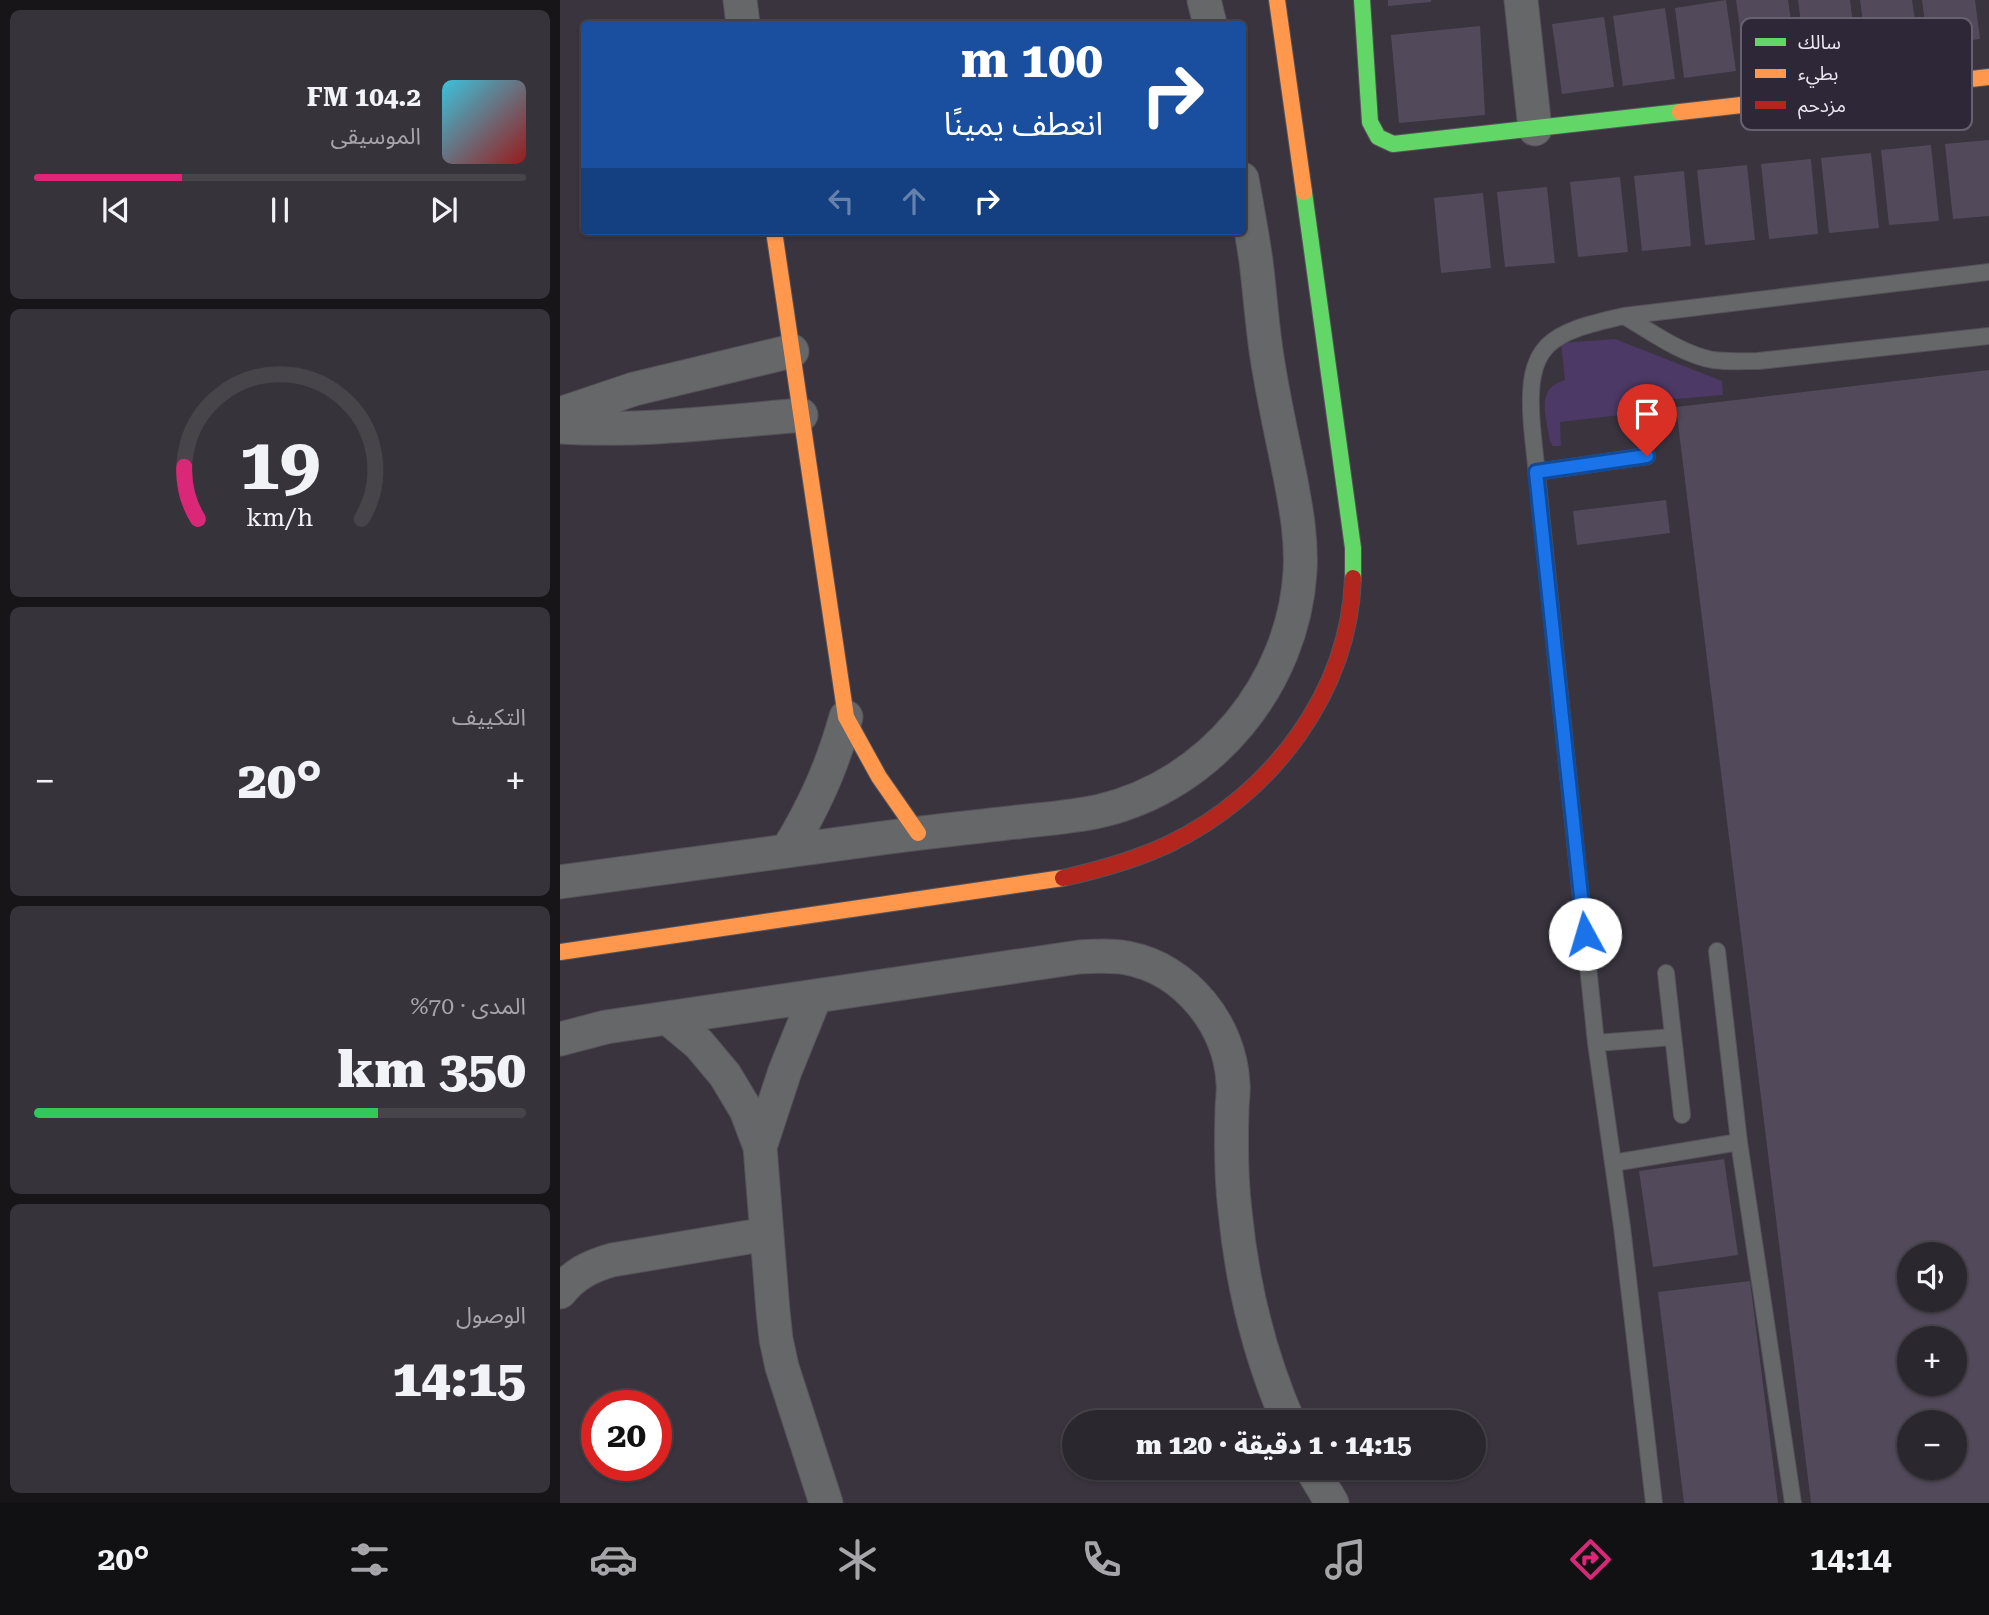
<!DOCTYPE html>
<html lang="ar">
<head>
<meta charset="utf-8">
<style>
  :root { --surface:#2b272e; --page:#37333a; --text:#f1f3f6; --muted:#a6a5aa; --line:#47444a; --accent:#db2777 }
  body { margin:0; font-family:"Roboto Serif","Noto Sans Arabic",serif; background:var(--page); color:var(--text); direction:rtl; height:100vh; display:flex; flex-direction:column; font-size:26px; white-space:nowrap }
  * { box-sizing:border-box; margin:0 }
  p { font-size:23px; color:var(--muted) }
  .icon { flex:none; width:38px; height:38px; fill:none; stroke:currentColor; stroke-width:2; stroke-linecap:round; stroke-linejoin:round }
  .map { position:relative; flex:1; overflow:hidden; direction:ltr }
  .details { display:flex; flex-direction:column; gap:10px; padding:10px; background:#181519; width:560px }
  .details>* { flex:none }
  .banner { position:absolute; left:21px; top:21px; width:665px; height:214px; border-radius:7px; box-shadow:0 2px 5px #0004,0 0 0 2px var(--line); direction:rtl; background:#1a4fa0; color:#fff; overflow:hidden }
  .tools { position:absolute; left:1337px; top:1242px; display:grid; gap:14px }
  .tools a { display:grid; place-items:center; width:70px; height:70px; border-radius:50%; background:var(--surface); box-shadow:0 2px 5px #0004,0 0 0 2px var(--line); font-size:35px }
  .speed { position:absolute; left:21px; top:1390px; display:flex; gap:14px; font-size:35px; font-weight:700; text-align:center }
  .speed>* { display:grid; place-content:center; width:91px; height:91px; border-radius:50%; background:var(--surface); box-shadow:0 2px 5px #0004,0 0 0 2px var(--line); line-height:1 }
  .speed .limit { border:10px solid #d22; background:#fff; color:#111 }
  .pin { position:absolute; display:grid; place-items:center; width:60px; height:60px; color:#fff; margin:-72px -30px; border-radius:50% 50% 50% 0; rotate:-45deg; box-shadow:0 0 7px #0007 }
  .pin .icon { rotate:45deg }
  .me { position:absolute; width:77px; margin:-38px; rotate:354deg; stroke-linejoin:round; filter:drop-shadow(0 0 5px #0008) }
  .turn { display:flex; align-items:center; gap:24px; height:147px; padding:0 28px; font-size:32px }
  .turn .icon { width:91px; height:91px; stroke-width:2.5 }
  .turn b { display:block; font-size:49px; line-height:60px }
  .lanes { display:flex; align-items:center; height:66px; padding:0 28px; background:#0003; justify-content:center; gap:35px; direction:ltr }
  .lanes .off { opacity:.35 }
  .big { font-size:52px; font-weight:800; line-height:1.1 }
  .details .widget { flex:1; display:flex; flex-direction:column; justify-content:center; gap:10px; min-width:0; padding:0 24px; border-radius:10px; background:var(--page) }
  .details .dial { align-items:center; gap:0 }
  .dial svg { height:182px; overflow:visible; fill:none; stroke:var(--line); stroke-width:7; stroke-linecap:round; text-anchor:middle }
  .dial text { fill:var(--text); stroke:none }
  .song { display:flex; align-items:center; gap:21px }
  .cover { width:84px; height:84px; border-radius:10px; background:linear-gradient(135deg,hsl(190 70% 55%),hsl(0 70% 35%)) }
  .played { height:7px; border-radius:4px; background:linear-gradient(90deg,var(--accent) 30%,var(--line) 30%) }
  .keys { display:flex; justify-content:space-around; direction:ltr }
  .heat { display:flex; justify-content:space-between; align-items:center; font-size:38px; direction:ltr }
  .charge { height:10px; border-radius:5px; background:linear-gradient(90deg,#34c759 70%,var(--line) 0) }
  .trip { position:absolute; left:502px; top:1410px; width:424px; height:70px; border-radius:35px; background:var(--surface); box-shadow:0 2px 5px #0004,0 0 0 2px var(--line); font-weight:800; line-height:70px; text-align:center; direction:rtl }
  .tab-bar { display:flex; height:112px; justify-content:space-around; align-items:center; background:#111012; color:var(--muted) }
  .tab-bar .icon { width:49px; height:49px }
  .tab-bar .selected { color:var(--accent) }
  .tab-bar b { font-size:32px; color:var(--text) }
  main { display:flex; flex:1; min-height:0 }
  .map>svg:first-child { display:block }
  .green { fill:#4d3966 }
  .building { fill:#52495b; fill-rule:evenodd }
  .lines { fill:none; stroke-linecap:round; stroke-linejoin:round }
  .lane-casing { stroke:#56525a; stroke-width:18 }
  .street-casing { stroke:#56525a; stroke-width:35 }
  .fast-casing { stroke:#56525a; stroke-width:18 }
  .slow-casing { stroke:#56525a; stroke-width:18 }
  .jam-casing { stroke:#56525a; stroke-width:18 }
  .lane { stroke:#656768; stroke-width:16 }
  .street { stroke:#656768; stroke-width:33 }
  .fast { stroke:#63d668; stroke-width:16 }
  .slow { stroke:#ff974d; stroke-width:16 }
  .jam { stroke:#b3261e; stroke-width:16 }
  .route-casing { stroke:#114b97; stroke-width:18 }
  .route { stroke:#1a73e8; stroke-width:12 }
  .key { fill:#2e2737; stroke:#67616f; stroke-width:2 }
  .key-label { font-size:19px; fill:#ece8f2 }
</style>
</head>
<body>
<main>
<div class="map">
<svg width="1429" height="1503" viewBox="0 0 1429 1503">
  <rect width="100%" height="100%" fill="#39343e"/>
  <path class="green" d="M1055,339L1162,381L1163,395L1103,400L1104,410L1000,422L1001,446H993L990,442C987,416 974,389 1005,380L1001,343Z"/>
  <path class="building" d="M828,0H871V2L828,6Z
    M1166,0L1176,71L1124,78L1115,8Z
    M1176,0H1228L1237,63L1186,70Z
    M1238,0H1290L1297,55L1246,61Z
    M1300,0H1352L1359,47L1307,53Z
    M1362,0H1415L1420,39L1368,46Z
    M1105,8L1115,79L1063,86L1053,16Z
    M1044,17L1054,87L1002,94L992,24Z
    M920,26L925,115L839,123L831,35Z
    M1429,140V216L1393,219L1385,144Z
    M1371,145L1379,221L1329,225L1321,150Z
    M1311,153L1319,228L1269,233L1261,158Z
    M1251,159L1258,234L1209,239L1201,164Z
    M1187,165L1195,240L1145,245L1137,170Z
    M1124,171L1131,246L1082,251L1074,176Z
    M1060,177L1068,252L1018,257L1010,182Z
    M987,187L995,263L945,267L937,192Z
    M923,193L931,268L881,273L874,198Z
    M1429,370V1503H1251L1116,407ZM1349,1255H1395V1300H1349ZM1349,1339H1395V1384H1349ZM1349,1423H1395V1468H1349Z
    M1106,500L1110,533L1017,545L1013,511Z
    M1164,1159L1178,1255L1093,1267L1079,1171Z
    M1190,1281L1218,1503H1124L1098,1292Z"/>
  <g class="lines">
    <g class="lane-casing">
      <path id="lane" d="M1064,316C1092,332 1121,354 1153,360C1168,362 1183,361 1198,361L1429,336
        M976,472L1087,456
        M1157,951L1179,1142L1233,1503
        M1106,973L1122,1115
        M1036,1043L1113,1037
        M1053,1163L1179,1142
        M1094,1503L1062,1227L1036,1043L972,427C965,343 988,333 1064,316L1429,272"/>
    </g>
    <g class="street-casing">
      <path id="street" d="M180,0L183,24
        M644,0L650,24
        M961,0L975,129
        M0,414L74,389L232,351
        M0,427C81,432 161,422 241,415
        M227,851C254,807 272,767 286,717
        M0,882C110,867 220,852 330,837C373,831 415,827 458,822C485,819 513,817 540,811C651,785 733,684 740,572C742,539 736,508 730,476C722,436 713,397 707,357C702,325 700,293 696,261C692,234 687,206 682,179
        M108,1018L139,1044L165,1075L186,1110L200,1147L213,1311L216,1339L222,1367L266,1503
        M0,1039L46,1027L519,957C535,956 551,955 567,958C626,969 670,1025 673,1083C674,1092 672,1101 672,1110C671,1144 671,1178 675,1211C682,1283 700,1357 729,1423
        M200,1147L225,1071L255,997
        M0,1292C14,1274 31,1266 52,1260L207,1234
        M751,1468L772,1503"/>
    </g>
    <g class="fast-casing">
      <path id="fast" d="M802,0L810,122L818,137L833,144L1120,112
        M744,192L793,548V578"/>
    </g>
    <g class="slow-casing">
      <path id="slow" d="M717,0L744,192
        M1120,112L1429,77
        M214,231L286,717L319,777L358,833
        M0,952L503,878"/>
    </g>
    <g class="jam-casing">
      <path id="jam" d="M503,878C539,870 575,860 609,844C711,795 789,693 793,578"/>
    </g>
    <use href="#lane" class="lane"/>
    <use href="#street" class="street"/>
    <use href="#fast" class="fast"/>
    <use href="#slow" class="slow"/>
    <use href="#jam" class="jam"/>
  </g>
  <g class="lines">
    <g class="route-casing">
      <path id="route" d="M1025,934L976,472L1087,456"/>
    </g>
    <use href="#route" class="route"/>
  </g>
  <rect x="1181" y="18" width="231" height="112" rx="10" class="key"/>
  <rect x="1195" y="38" width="31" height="8" fill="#63d668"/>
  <rect x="1195" y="69" width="31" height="9" fill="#ff974d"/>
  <rect x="1195" y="101" width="31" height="8" fill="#b3261e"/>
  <g class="key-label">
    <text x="1238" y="49">سالك</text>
    <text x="1238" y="80">بطيء</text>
    <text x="1238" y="112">مزدحم</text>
  </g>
</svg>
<div class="tools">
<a><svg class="icon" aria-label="sound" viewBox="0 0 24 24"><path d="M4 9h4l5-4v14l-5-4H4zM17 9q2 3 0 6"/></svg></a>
<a>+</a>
<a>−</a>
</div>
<div class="speed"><div class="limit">20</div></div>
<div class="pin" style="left:1087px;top:456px;background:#d93025"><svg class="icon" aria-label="arrive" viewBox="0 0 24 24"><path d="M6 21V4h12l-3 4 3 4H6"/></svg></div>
<svg class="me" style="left:1025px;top:934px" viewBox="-20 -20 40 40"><circle r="19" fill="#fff"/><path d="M0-13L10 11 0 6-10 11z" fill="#1a73e8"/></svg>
<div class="trip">14:15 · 1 دقيقة · 120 m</div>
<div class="banner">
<div class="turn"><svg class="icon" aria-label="right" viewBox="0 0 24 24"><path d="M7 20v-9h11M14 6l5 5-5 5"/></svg><div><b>100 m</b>انعطف يمينًا</div></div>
<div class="lanes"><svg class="icon off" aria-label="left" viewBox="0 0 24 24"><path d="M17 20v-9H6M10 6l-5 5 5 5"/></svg><svg class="icon off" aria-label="ahead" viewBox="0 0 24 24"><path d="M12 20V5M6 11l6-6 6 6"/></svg><svg class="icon" aria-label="right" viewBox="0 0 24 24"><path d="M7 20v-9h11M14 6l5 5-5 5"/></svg></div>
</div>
</div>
<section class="details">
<div class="widget">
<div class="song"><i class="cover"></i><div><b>104.2 FM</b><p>الموسيقى</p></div></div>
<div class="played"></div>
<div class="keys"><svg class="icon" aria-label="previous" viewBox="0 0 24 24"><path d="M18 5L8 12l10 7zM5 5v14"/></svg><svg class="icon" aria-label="pause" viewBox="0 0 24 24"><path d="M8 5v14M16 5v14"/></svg><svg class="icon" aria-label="next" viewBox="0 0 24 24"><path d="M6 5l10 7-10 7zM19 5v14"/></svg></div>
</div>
<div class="widget dial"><svg viewBox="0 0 100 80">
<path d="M14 69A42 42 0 1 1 86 69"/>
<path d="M14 69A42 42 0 0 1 8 46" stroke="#db2777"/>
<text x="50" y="56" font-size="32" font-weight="700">19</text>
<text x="50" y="72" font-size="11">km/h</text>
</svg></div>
<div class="widget"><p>التكييف</p>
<div class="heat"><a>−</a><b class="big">20°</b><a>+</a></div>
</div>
<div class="widget"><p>المدى · 70%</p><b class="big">350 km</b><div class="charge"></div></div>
<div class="widget"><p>الوصول</p><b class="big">14:15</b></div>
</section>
</main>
<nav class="tab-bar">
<b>14:14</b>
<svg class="icon selected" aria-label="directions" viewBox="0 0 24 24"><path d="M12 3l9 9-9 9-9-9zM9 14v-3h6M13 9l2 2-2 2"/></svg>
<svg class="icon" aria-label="music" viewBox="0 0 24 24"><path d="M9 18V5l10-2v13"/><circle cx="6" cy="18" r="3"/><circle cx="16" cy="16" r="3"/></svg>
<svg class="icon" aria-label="phone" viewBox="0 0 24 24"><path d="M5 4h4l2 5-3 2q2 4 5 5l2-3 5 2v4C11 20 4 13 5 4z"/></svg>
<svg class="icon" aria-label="climate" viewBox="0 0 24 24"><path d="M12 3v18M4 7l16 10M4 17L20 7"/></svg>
<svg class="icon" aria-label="car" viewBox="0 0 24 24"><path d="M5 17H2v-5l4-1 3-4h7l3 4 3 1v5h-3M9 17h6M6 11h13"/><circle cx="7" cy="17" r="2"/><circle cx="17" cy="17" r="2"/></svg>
<svg class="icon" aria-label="filters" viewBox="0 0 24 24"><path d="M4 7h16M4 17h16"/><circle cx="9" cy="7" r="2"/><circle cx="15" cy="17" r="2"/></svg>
<b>20°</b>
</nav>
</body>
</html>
